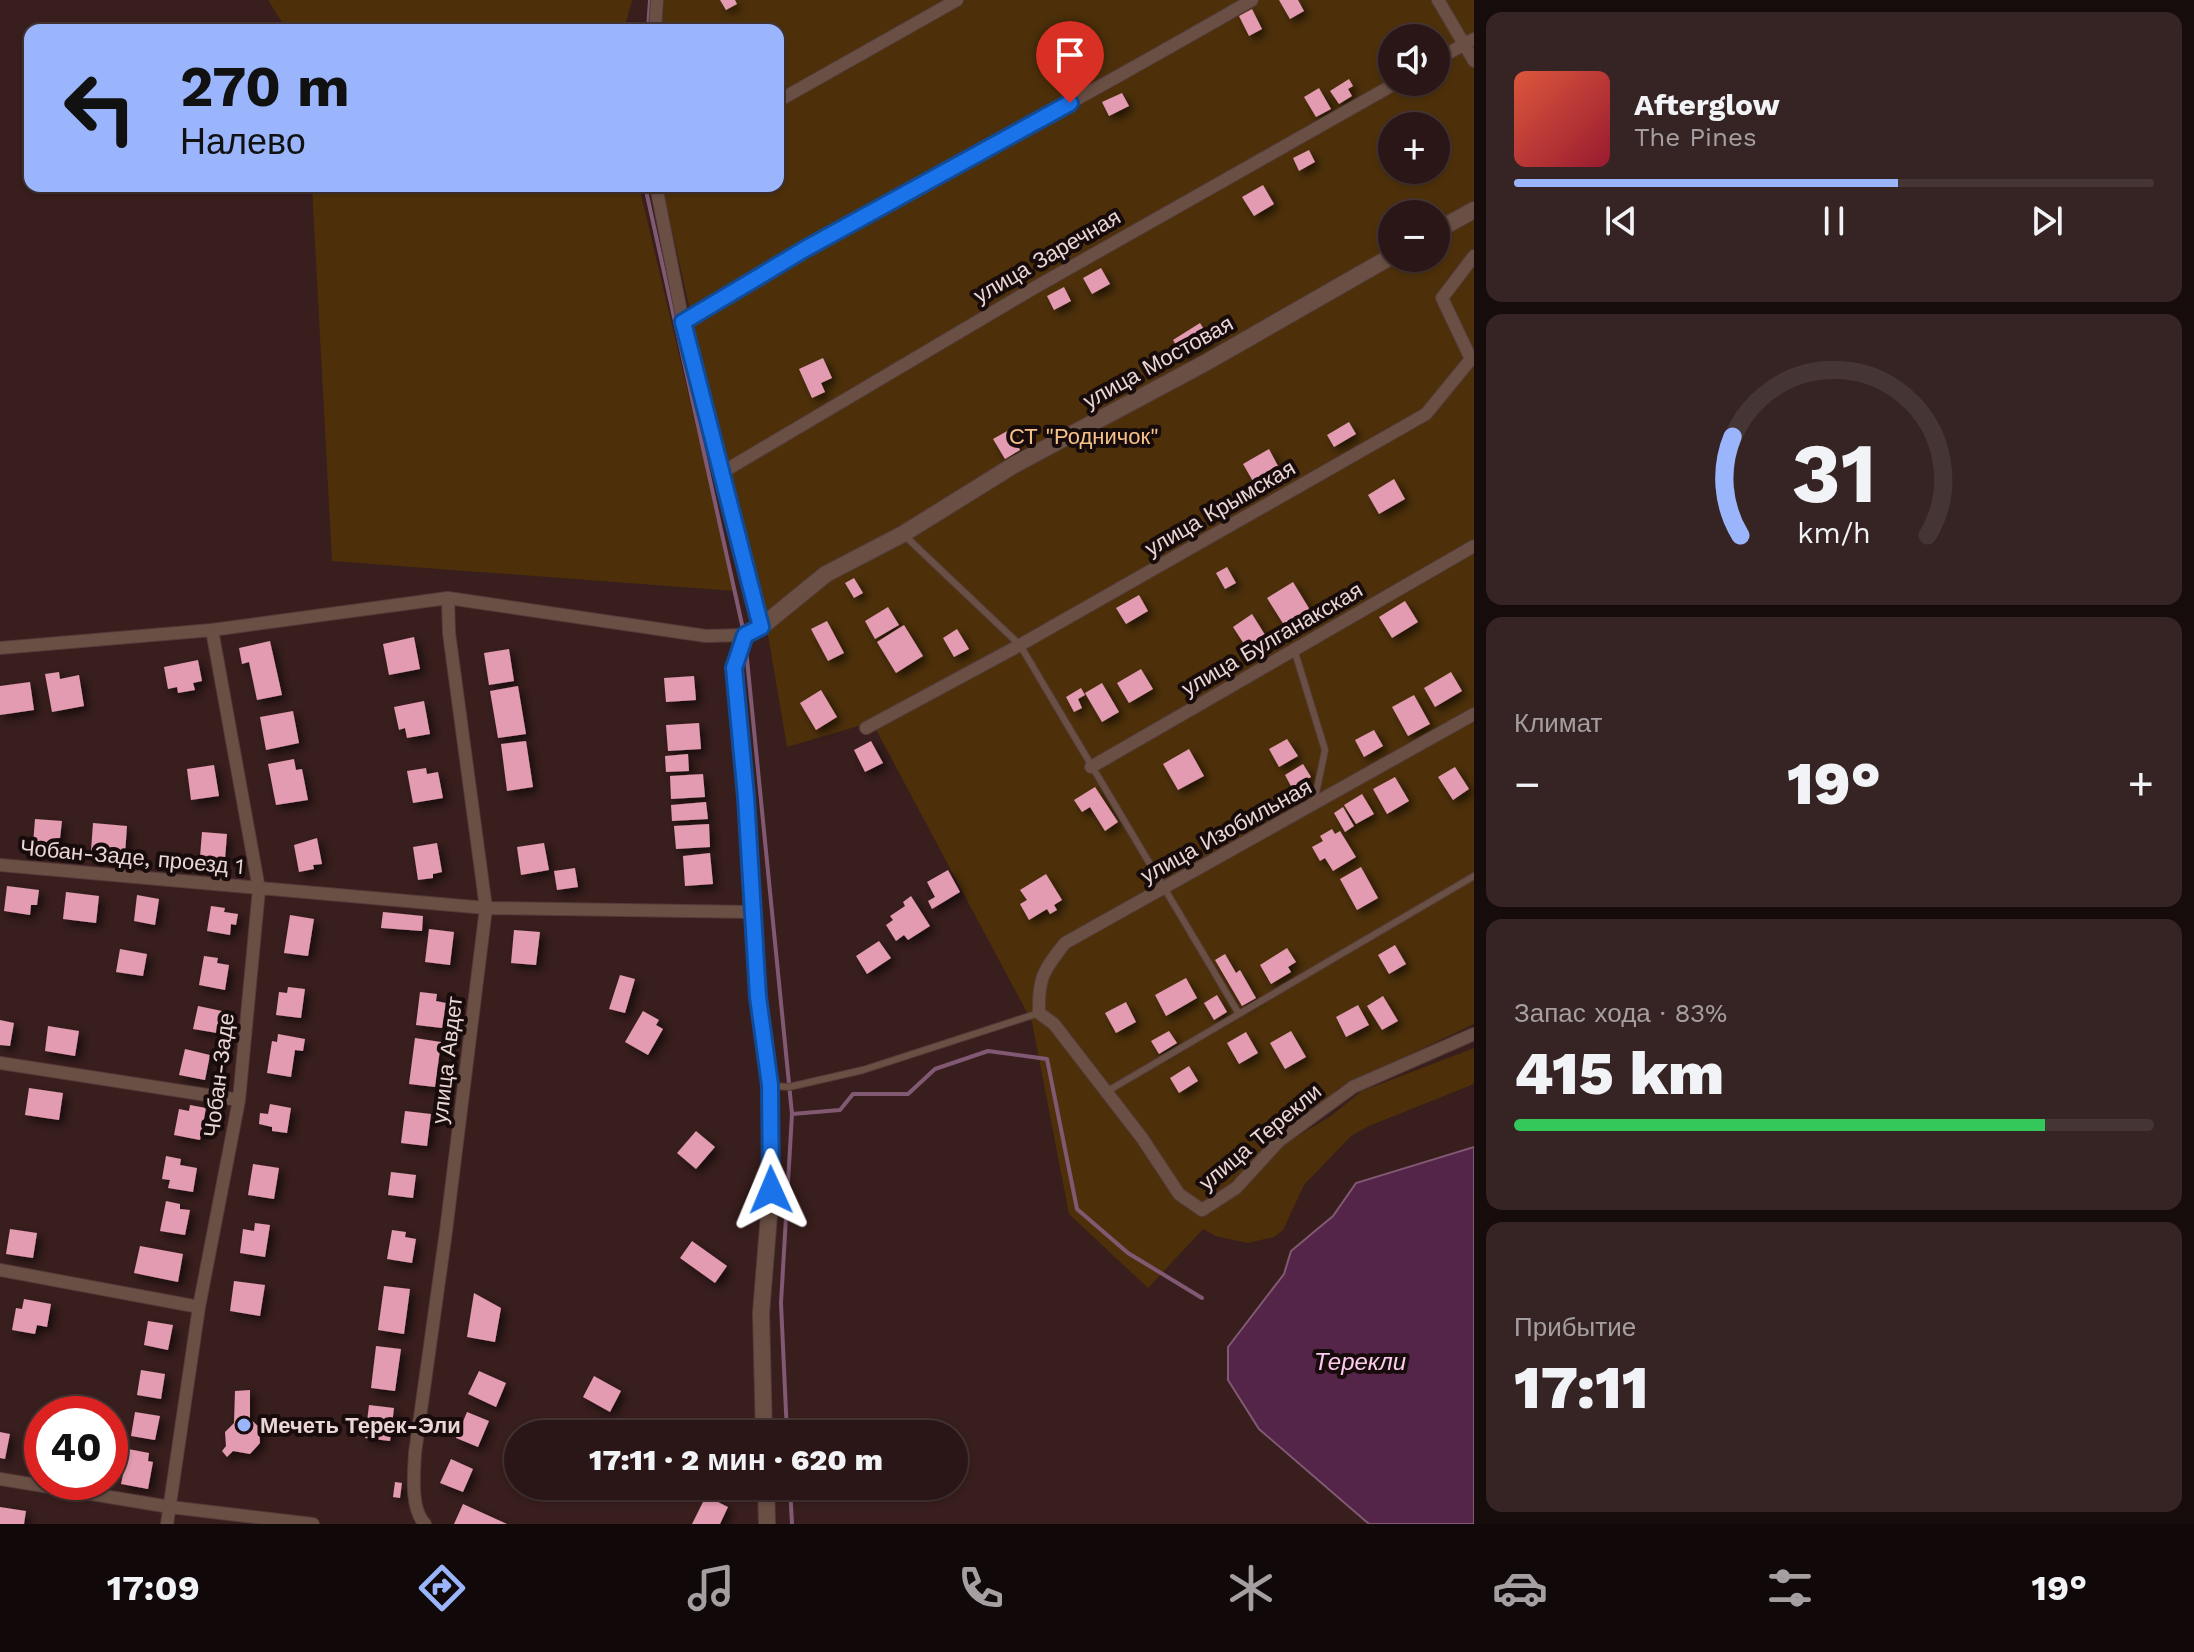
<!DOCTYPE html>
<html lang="ru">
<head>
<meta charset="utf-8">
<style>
  :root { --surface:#2a1616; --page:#362323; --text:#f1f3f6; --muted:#a59fa1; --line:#463535; --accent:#9bb5fd }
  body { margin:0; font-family:"Work Sans",sans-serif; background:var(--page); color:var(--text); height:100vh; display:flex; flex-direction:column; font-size:30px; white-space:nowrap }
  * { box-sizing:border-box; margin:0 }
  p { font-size:26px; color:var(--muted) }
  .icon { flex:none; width:44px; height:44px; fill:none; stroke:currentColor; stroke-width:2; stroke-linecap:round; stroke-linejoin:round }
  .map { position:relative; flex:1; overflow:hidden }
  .drawer { display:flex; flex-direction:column; gap:12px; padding:12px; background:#170c0c; width:720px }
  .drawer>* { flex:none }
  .guide { position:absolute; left:24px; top:24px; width:760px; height:168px; border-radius:16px; box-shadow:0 2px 6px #0004,0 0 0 2px var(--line); background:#9bb5fd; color:#111; overflow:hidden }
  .tools { position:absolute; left:1378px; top:24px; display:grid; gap:16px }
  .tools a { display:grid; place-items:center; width:72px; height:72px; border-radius:50%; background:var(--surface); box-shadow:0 2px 6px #0004,0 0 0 2px var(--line); font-size:40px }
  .speed { position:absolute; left:24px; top:1396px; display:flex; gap:16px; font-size:40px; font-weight:700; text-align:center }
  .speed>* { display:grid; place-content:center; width:104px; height:104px; border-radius:50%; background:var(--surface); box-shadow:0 2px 6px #0004,0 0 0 2px var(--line); line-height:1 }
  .speed .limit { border:12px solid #d22; background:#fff; color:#111 }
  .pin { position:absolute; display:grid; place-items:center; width:68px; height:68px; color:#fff; margin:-82px -34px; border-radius:50% 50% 50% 0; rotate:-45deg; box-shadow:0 0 8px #0007 }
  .pin .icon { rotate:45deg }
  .me { position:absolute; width:88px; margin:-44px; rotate:359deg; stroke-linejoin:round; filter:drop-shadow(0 0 6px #0008) }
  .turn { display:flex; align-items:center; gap:28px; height:168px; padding:0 24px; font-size:36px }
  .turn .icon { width:104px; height:104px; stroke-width:2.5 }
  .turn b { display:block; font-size:56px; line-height:68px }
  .big { font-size:60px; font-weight:800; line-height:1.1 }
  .drawer .widget { flex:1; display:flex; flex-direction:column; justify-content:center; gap:12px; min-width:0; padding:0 28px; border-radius:16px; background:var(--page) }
  .drawer .dial { align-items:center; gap:0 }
  .dial svg { height:208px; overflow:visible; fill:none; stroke:var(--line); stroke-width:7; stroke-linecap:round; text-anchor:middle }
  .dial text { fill:var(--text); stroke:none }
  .song { display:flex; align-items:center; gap:24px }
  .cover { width:96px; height:96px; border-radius:12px; background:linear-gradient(135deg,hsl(10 70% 55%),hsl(350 70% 35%)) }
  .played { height:8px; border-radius:4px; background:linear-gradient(90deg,var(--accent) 60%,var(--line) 60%) }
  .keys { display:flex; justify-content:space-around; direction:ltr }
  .heat { display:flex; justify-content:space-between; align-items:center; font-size:44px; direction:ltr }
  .charge { height:12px; border-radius:6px; background:linear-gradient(90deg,#34c759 83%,var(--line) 0) }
  .trip { position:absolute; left:504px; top:1420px; width:464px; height:80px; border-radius:40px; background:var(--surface); box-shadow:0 2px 6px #0004,0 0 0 2px var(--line); font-weight:800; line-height:80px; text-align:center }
  .tab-bar { display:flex; height:128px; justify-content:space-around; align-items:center; background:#110909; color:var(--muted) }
  .tab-bar .icon { width:56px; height:56px }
  .tab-bar .on { color:var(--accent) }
  .tab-bar b { font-size:36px; color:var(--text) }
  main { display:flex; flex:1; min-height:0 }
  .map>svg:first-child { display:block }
  .green { fill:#4d300a; fill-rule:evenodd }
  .water { fill:#542449; stroke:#815973; stroke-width:2 }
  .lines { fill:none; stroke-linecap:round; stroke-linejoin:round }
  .stream { stroke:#815973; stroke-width:4 }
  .building { fill:#e29bb0; filter:url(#shadow) }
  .service-casing { stroke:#543b3a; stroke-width:8 }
  .minor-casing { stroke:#543b3a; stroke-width:14 }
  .tertiary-casing { stroke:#543b3a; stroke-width:18 }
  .service { stroke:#6a5044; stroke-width:6 }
  .minor { stroke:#6a5044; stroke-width:12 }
  .tertiary { stroke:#6a5044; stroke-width:16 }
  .route-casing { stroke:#114b97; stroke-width:20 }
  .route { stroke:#1a73e8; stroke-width:14 }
  .poi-dot { fill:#9bb5fd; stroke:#170c0b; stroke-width:3 }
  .labels { text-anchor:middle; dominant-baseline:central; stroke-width:8; stroke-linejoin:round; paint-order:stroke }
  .street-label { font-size:22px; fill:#e9d6d5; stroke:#170c0b }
  .park-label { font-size:22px; fill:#f7c289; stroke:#170c0b }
  .poi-label { font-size:22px; font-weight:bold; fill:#e9d6d5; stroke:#170c0b; text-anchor:start }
  .water-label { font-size:24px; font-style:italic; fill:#fccbee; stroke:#170c0b }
</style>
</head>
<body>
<main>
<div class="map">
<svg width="1474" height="1524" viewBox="0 0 1474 1524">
  <defs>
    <filter id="shadow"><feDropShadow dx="4.5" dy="4.5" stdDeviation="4" flood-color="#0009"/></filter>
  </defs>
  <rect width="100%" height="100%" fill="#381e1d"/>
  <path class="green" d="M268,0H632L624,30H287Z
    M664,0H1474V1024L1337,1089L1286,1143L1331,1116L1362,1091L1474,1048V1084L1369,1126L1351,1136L1304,1185L1283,1230L1274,1237L1247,1243L1216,1236L1203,1229L1148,1288L1069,1214L1032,1022L872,722L787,747L766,623L726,469L662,186H778V30H662ZM1392,38H1436V82H1392ZM1392,126H1436V170H1392ZM1392,214H1436V258H1392Z
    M312,186H639L735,591L332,561Z"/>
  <path class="water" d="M1474,1147V1524H1369L1259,1429L1228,1380V1347L1284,1274L1291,1251L1333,1216L1356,1183Z"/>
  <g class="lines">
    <path class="stream" d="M648,30L650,0
      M645,186L743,629
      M746,649L792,1114L781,1303L787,1434
      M792,1114L840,1110L853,1094H908L935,1069L988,1051L1047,1059L1077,1209L1128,1253L1202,1298
      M790,1486L792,1524"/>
  </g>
  <path class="building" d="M720,0H735L737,4L726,10Z
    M1279,0H1298L1304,11L1290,19Z
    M1252,9L1262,29L1249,36L1239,16Z
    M1349,79L1353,86L1348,89L1352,96L1339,104L1330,91Z
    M1319,88L1331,109L1316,117L1304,97Z
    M1122,93L1129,106L1109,116L1102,102Z
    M1309,150L1315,162L1299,171L1293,158Z
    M1263,185L1274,204L1254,216L1242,197Z
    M1101,268L1110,284L1092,294L1083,278Z
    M1064,287L1071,301L1054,310L1047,296Z
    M1200,323L1210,339L1182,356L1173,340Z
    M823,358L832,378L821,383L825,392L812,398L799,369Z
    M1349,422L1356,434L1334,447L1327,435Z
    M1009,430L1020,450L1005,459L993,439Z
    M1269,449L1279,468L1254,483L1243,464Z
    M1394,479L1405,499L1379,514L1368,495Z
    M1227,567L1236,583L1225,589L1216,573Z
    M854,578L863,593L854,598L845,583Z
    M1293,582L1310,610L1284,625L1267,598Z
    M1139,595L1148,611L1126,624L1116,608Z
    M1405,601L1418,622L1392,638L1379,617Z
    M888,607L899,625L875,639L865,621Z
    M1252,614L1267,638L1248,650L1233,627Z
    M827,621L844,653L828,661L811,629Z
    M904,625L923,656L896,673L877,642Z
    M957,629L969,649L954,657L943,638Z
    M414,637L420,669L389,675L383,644Z
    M270,641L282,695L257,700L249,662L242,664L239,648Z
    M509,649L514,681L489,685L484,653Z
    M198,660L202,681L193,683L195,690L178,693L177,687L168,689L164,667Z
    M1141,669L1153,689L1129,703L1117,683Z
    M59,672L60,679L79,675L84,706L52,712L45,674Z
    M1451,672L1462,691L1435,707L1424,688Z
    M694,676L696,700L666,702L664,678Z
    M30,682L34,710L0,715V686Z
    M1102,683L1119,712L1102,722L1085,693Z
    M518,686L526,734L498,738L490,691Z
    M1081,688L1085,695L1078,699L1082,708L1074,712L1066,697Z
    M821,690L837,717L816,730L800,703Z
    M1414,695L1430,724L1408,736L1392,707Z
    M424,701L430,734L407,738L405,728L399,730L394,707Z
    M293,711L299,743L266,750L260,717Z
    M699,723L701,749L668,751L666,725Z
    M1374,730L1383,746L1364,757L1355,740Z
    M1287,739L1298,756L1279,767L1269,749Z
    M526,741L533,787L507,791L501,744Z
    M871,741L883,763L865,772L854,750Z
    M1189,749L1204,776L1178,790L1163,764Z
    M688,754L689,771L666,772L665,756Z
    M294,759L296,770L302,769L308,800L276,805L268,764Z
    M1303,764L1311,777L1292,788L1285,775Z
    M214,765L219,796L191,800L187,769Z
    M1455,767L1469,789L1453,800L1438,777Z
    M426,768L427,774L438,772L443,798L413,803L407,771Z
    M703,774L705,797L671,799L670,776Z
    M1395,777L1409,801L1387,814L1373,789Z
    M1095,787L1118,822L1105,831L1090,807L1082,812L1074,800Z
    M1362,794L1374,814L1356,824L1344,805Z
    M706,802L708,819L672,821L671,805Z
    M1343,807L1354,826L1345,832L1334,813Z
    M35,819L62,821L59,847L33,844Z
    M93,823L127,826L125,854L91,851Z
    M709,824L710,847L676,849L674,826Z
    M1332,829L1335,834L1340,831L1356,857L1333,871L1325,858L1320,861L1312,847L1323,841L1320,836Z
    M202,832L227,834L225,859L200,857Z
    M317,838L322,864L313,865L314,869L299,872L294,845Z
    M437,843L442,872L433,874V878L418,880L413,847Z
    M544,843L549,870L521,875L517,847Z
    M710,853L713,884L685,886L683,856Z
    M1361,867L1378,898L1357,910L1340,879Z
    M575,868L578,887L557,890L554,871Z
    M948,870L960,892L932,909L928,901L935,897L927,882Z
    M1046,874L1062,900L1054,905L1057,910L1050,914L1047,909L1029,920L1020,904L1027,900L1020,890Z
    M7,886L39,890L37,905H31L30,915L4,911Z
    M66,892L99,896L96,923L63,919Z
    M137,895L159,899L155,925L134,921Z
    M911,896L930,926L908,940L904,935L896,941L886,925L893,920L890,916L905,906L903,902Z
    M211,906L225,908L224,912L238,914L236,925L231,924L230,935L207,931Z
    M383,912L423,916L422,931L381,928Z
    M290,915L314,919L308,956L284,953Z
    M429,929L454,932L450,965L425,962Z
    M514,930L540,932L536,965L511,963Z
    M879,941L891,958L867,974L856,956Z
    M1395,945L1406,964L1389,974L1378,955Z
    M1287,948L1296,962L1288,967L1291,972L1271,984L1260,965Z
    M120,949L147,954L143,976L116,972Z
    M1225,954L1236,973L1240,970L1256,998L1242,1006L1215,960Z
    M204,956L218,958L217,963L229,965L225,990L199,985Z
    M620,975L635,979L625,1013L609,1009Z
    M1186,978L1197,998L1166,1016L1155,995Z
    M288,987L305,989L301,1018L276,1015L279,992L287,993Z
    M420,992L437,994L436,1001L446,1003L442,1028L416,1025Z
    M1217,995L1227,1012L1214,1020L1204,1003Z
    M1383,996L1398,1021L1382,1030L1367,1006Z
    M1126,1002L1136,1022L1116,1033L1105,1013Z
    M1358,1005L1369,1025L1346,1037L1336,1017Z
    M198,1006L222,1011L217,1033L193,1029Z
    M643,1011L659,1020L656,1025L663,1029L648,1055L625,1042Z
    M0,1020L14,1023L10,1046L0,1045Z
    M48,1026L79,1031L75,1056L45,1051Z
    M1169,1031L1177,1043L1159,1054L1151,1041Z
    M1291,1031L1306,1057L1285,1069L1270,1043Z
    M1246,1032L1258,1053L1239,1064L1227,1043Z
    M278,1034L305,1039L303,1051L295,1050L291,1077L267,1073L272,1041L277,1042Z
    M415,1038L441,1042L435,1087L409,1084Z
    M185,1049L210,1055L205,1080L179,1075Z
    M1189,1066L1198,1081L1179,1093L1170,1078Z
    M29,1088L63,1093L59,1120L25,1115Z
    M270,1104L291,1108L287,1133L272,1131V1127L259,1124L260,1113L268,1114Z
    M190,1105L206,1108L200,1140L174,1135L179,1109L189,1111Z
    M405,1111L431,1114L427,1146L401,1143Z
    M696,1131L715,1147L696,1169L677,1153Z
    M166,1156L181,1159L180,1165L197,1168L193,1192L168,1188L170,1180L162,1179Z
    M253,1164L279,1168L274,1199L248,1195Z
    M391,1172L416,1175L413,1198L388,1195Z
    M166,1201L180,1204V1209L190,1210L185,1235L160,1231Z
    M255,1223L270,1225L265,1257L240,1253L243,1229L254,1231Z
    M10,1229L37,1233L33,1258L6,1254Z
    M392,1230L406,1232L405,1237L416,1239L412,1263L387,1259Z
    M692,1241L727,1266L715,1283L680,1258Z
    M140,1246L183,1254L178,1282L134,1273Z
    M234,1281L265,1285L260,1316L230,1311Z
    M384,1286L410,1289L404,1334L378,1330Z
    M474,1293L501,1308L495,1342L467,1337Z
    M24,1299L51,1304L47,1327L37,1325L35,1334L12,1330L16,1308L22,1309Z
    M148,1321L173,1325L168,1350L144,1345Z
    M376,1346L401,1349L395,1391L371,1388Z
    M141,1370L165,1374L161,1399L137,1395Z
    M479,1371L506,1383L496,1407L468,1394Z
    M594,1376L621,1391L610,1412L583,1397Z
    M250,1390V1419L259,1427L260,1443L250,1454L233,1451L227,1457L222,1451L226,1446L225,1432L234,1423L235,1391Z
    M369,1405L394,1408L390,1441L365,1438Z
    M135,1412L160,1416L155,1440L131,1436Z
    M467,1412L489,1421L478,1447L456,1438Z
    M0,1432L10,1434L5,1459L0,1458Z
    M128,1449L149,1453L148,1461L153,1462L148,1489L121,1484Z
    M451,1459L473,1469L463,1492L440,1483Z
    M395,1482L402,1483L400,1498L393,1497Z
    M706,1496L728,1507L720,1524H692Z
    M463,1504L507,1524H454Z
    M0,1507L26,1511L24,1524H0Z"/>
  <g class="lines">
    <g class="service-casing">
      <path id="service" d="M904,535L1020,645L1239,1014
        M1294,649L1325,750L1314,803
        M773,1086L789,1087L863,1070L1039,1013
        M1106,1092L1474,876"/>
    </g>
    <g class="minor-casing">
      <path id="minor" d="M1438,0L1474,61
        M655,30L657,0
        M1436,60L1474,39
        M778,101L957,0
        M656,186L683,322L761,627
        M683,322C869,210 1063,110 1252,0
        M721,473L1034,288L1398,82
        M0,648L212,630L448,598L706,636L745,635
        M1474,714L1065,943C1043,971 1038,978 1039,1013L1054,1024L1142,1138L1179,1194L1202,1210L1236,1188L1279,1141L1353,1087L1474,1034
        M866,728L1020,645L1426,414L1471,359L1442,298L1474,256
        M1091,767L1474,546
        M0,865L486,908L752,912
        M0,1063L239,1100
        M0,1270L199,1307
        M0,1479L170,1507L313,1524
        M167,1524L199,1307L239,1100L259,889L212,630
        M425,1524C410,1509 414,1473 415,1453L446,1231L486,908L449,633L448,598"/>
    </g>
    <g class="tertiary-casing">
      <path id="tertiary" d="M1436,231L1474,210
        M764,1434L761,1313L771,1190L770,1085L758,997L746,797L734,668L745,635L761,627L826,574L903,534L1014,465L1205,363L1392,256
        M766,1486L767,1524"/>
    </g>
    <use href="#service" class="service"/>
    <use href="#minor" class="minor"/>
    <use href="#tertiary" class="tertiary"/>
  </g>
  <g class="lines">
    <g class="route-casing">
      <path id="route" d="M771,1190L770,1085L758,997L746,797L734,668L745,635L761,627L683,322L805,249L1070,103"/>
    </g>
    <use href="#route" class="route"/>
  </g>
  <circle class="poi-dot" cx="244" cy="1425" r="8"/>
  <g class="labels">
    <g class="street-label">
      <text transform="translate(1047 256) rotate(-30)">улица Заречная</text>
      <text transform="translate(1158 362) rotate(-29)">улица Мостовая</text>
      <text transform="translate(1220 508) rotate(-30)">улица Крымская</text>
      <text transform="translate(1272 639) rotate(-30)">улица Булганакская</text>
      <text transform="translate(1226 831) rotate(-29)">улица Изобильная</text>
      <text transform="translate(132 857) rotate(5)">Чобан-Заде, проезд 1</text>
      <text transform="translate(447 1060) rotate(-83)">улица Авдет</text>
      <text transform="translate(219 1075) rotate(-83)">Чобан-Заде</text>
      <text transform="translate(1260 1137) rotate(-40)">улица Терекли</text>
    </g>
    <g class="park-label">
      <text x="1084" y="436">СТ "Родничок"</text>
    </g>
    <g class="poi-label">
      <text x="260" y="1425">Мечеть Терек-Эли</text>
    </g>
    <g class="water-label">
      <text x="1360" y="1362">Терекли</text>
    </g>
  </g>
</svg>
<div class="tools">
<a><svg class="icon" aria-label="sound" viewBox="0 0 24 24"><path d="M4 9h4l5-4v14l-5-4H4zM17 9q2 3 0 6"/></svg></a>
<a>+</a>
<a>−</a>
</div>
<div class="speed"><div class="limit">40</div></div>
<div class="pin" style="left:1070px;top:103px;background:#d93025"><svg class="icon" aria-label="arrive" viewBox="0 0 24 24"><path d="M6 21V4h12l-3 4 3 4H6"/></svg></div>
<svg class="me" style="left:771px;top:1190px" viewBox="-20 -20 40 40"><path d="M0-17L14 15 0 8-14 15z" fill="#1a73e8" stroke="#fff" stroke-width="4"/></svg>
<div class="trip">17:11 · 2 мин · 620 m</div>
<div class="guide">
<div class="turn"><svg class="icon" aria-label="left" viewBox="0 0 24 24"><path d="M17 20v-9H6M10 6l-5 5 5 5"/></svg><div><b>270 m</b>Налево</div></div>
</div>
</div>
<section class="drawer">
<div class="widget">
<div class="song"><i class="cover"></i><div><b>Afterglow</b><p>The Pines</p></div></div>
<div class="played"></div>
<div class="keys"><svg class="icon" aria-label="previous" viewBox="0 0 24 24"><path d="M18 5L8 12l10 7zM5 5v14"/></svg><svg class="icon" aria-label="pause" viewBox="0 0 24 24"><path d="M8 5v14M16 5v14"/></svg><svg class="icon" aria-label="next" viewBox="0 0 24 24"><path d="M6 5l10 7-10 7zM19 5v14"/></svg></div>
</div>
<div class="widget dial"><svg viewBox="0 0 100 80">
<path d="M14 69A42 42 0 1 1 86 69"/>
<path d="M14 69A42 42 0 0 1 11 31" stroke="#9bb5fd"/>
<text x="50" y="56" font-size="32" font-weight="700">31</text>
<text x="50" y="72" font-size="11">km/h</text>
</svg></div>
<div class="widget"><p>Климат</p>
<div class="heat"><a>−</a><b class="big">19°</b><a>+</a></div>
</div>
<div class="widget"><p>Запас хода · 83%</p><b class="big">415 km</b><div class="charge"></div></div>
<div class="widget"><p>Прибытие</p><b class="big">17:11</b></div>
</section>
</main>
<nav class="tab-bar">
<b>17:09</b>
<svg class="icon on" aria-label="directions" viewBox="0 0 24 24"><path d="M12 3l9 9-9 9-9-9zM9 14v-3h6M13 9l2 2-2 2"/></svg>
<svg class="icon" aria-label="music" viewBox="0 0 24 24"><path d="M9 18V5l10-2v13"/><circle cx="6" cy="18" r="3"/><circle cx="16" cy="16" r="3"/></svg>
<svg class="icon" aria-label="phone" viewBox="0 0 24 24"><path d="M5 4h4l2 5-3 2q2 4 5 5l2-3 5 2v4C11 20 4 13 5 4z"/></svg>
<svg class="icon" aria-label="climate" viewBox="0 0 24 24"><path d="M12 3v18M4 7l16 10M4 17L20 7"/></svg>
<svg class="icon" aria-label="car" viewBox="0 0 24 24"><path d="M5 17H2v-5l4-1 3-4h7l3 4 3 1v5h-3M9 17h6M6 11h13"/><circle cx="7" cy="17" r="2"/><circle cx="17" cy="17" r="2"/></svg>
<svg class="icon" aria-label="filters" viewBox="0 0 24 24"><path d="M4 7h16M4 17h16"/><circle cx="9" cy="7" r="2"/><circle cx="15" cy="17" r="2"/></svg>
<b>19°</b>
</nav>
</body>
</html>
